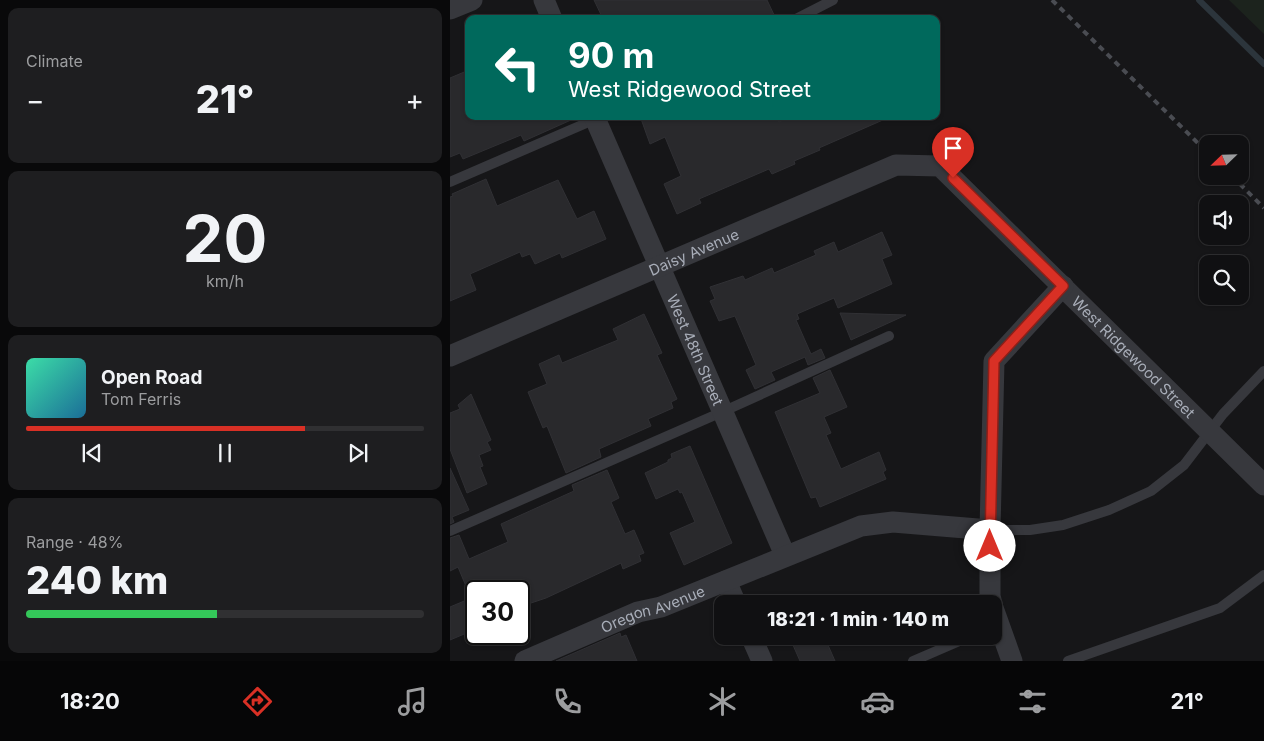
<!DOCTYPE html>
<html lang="en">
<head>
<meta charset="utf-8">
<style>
  :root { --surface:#101012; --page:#1e1e20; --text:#f1f3f6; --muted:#9c9d9f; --line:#303032; --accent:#d93025 }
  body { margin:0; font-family:Inter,sans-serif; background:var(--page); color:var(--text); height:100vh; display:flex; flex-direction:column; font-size:19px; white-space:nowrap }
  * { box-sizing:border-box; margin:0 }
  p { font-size:16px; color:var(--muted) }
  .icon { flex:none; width:28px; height:28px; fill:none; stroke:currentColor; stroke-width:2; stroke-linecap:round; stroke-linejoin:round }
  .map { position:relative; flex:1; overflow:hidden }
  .details { display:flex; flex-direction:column; gap:8px; padding:8px; background:#09090a; width:450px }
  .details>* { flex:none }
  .hud { position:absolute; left:15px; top:15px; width:475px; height:105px; border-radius:10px; box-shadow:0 1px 4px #0004,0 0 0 1px var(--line); background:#00695c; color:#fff; overflow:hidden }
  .needle { width:32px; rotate:247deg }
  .controls { position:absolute; left:749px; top:135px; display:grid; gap:10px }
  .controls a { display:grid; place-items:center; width:50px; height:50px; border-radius:10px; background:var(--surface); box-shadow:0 1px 4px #0004,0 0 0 1px var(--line); font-size:25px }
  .speed { position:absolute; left:15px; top:580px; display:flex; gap:10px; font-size:25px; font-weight:700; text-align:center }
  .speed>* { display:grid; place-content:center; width:65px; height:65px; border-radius:50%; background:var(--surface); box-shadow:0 1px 4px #0004,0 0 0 1px var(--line); line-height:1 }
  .speed .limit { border:2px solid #111; border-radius:8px; background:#fff; color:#111 }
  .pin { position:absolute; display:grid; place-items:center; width:42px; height:42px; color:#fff; margin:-51px -21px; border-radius:50% 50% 50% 0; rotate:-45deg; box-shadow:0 0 5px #0007 }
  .pin .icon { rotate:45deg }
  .me { position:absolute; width:55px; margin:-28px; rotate:0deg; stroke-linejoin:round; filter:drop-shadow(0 0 4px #0008) }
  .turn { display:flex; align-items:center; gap:18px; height:105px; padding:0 20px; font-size:22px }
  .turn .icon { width:65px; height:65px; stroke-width:2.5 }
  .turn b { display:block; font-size:35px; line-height:42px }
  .big { font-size:38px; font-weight:800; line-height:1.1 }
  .details .card { flex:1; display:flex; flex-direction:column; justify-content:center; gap:8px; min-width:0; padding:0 18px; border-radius:10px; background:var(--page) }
  .details .dial { align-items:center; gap:0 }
  .dial b { font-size:65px; line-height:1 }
  .song { display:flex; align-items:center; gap:15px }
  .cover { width:60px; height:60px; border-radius:8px; background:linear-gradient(135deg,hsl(160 70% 55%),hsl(200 70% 35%)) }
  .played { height:5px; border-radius:2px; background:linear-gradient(90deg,var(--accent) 70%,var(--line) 70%) }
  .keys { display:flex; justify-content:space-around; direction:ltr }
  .heat { display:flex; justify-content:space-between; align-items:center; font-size:28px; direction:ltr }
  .charge { height:8px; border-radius:4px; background:linear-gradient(90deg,#34c759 48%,var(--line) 0) }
  .trip { position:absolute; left:264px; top:595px; width:288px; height:50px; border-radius:10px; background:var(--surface); box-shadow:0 1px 4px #0004,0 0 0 1px var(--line); font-weight:800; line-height:50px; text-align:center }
  .menu { display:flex; height:80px; justify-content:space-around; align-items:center; background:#060607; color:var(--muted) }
  .menu .icon { width:35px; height:35px }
  .menu .selected { color:var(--accent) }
  .menu b { font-size:22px; color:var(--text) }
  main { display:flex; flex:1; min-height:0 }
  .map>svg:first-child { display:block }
  .green { fill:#1c231d }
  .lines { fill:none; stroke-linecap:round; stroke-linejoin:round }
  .stream { stroke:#2c353c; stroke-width:6 }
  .building { fill:#29292c; stroke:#303034 }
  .lane { stroke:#37383d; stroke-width:10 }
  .street { stroke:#37383d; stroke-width:21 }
  .rail { stroke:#4a4c52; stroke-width:4; stroke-dasharray:6 5; stroke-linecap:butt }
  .route-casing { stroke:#8d1f18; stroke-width:12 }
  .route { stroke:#d93025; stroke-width:9 }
  .labels { text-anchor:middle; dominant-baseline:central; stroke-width:5; stroke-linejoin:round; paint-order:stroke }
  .street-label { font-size:15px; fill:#a8adb8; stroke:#111113 }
</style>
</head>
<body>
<main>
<section class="details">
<div class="card"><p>Climate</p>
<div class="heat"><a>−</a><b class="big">21°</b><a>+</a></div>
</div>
<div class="card dial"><b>20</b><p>km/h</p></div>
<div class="card">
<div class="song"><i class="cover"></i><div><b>Open Road</b><p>Tom Ferris</p></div></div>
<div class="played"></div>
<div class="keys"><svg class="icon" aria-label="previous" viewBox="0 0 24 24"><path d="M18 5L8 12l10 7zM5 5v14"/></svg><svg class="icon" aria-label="pause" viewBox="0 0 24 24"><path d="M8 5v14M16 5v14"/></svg><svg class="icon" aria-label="next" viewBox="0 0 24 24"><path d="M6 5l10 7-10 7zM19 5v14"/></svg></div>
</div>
<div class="card"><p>Range · 48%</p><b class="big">240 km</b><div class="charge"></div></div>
</section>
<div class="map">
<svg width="814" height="661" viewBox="0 0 814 661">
  <rect width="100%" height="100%" fill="#161618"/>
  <path class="green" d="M779,0H814V34Z"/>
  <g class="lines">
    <path class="stream" d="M749,0L814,64"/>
  </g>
  <path class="building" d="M144,0H317L326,19H153Z
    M19,70V116H130L74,141L71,135L13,159L10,153L0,157V78Z
    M190,116H326L329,122L341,116H442L369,148L370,150L344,161L345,164L322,174L319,169L249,199L251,203L227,214L214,184L231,176L215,137L200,144Z
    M36,179L47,206L108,180L127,219L144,211L156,239L112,258L110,253L85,264L80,254L72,257L70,252L20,274L26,290L0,301V197L3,196L2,194Z
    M432,232L442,255L432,259L442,284L388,308L384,298L347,314L349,319L346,320L361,354L371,349L375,358L358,365L355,357L321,372L325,380L305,389L296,370L306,365L285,316L269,321L260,301L265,299L260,287L293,276L295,280L322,268L324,273L366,255L364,251L384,242L388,252Z
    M390,313L456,315L401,340Z
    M194,314L212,353L207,355L227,399L221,402L223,408L198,419L201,426L149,449L151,457L116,473L97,426L93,428L78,392L97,384L89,364L109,355L112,363L168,340L163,329Z
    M380,370L397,407L374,417L381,433L376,435L391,469L429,452L436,470L433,472L436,479L370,507L366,497L361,498L325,412L370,393L363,378Z
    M21,394L41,440L37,442L41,450L29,455L33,466L30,467L37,484L17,493L0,449V413L10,409L8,405Z
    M240,446L282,543L234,565L220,533L245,522L232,492L230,493L228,489L206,499L195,473L218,462V460L222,458L221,454Z
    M0,468L19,510L2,517L4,522L0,524Z
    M157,470L169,498L161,502L175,534L184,530L194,553L189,555L191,561L173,569L171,563L96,598L69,607V591H18L8,567L0,571V538L9,535L19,559L58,542L51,524L124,491L122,485Z
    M26,596V629L0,640V607Z
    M170,633L171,637L176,635L187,661H106Z
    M339,636H374L385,661H350Z"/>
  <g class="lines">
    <path class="lane" d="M346,19L383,0
      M0,182L148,118
      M540,530H580L613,525L659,510L701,491L734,465L773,414L814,371
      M0,531L272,412L439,336
      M463,661L521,636
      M618,661L770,608L814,575"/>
    <g class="street">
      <path d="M94,0L102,19"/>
      <path d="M0,9L22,0"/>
      <path id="s1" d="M144,116L335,555"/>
      <path id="s2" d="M0,356L446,165L490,166L814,485"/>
      <path d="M540,530V596L542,604"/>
      <path d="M276,581L286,604"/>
      <path d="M542,605L562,661"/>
      <path d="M301,636L312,661"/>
      <path id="s3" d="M75,661L188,612L211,607L411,526L443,522L540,530L544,361L613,286"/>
    </g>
    <path class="rail" d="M602,0L758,153
      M782,176L814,208"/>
  </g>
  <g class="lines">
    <g class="route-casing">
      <path id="route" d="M503,178L613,286L544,361L540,546"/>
    </g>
    <use href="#route" class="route"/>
  </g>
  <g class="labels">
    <g class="street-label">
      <text stroke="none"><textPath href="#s2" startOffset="265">Daisy Avenue</textPath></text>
      <text stroke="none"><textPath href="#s1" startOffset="255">West 48th Street</textPath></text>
      <text stroke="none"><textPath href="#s2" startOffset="801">West Ridgewood Street</textPath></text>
      <text stroke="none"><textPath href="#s3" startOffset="138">Oregon Avenue</textPath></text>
    </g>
  </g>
</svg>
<div class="controls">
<a><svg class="needle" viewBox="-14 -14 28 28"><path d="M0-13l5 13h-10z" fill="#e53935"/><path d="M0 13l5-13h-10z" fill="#9c9d9f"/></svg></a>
<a><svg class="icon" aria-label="sound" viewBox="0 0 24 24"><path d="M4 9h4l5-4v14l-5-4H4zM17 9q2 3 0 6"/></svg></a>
<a><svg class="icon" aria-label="search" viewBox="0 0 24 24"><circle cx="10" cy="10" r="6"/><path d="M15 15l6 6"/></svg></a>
</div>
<div class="speed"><div class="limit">30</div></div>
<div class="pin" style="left:503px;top:178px;background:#d93025"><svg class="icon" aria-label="arrive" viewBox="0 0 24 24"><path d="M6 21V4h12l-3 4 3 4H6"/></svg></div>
<svg class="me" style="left:540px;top:546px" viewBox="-20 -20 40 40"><circle r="19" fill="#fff"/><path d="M0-13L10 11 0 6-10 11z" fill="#d93025"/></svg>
<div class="trip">18:21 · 1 min · 140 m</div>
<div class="hud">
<div class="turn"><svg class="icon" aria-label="left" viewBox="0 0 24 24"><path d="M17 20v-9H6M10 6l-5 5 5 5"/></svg><div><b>90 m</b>West Ridgewood Street</div></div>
</div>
</div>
</main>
<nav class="menu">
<b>18:20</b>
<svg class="icon selected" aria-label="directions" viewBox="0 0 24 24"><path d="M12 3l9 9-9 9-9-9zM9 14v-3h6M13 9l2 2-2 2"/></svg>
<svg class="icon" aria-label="music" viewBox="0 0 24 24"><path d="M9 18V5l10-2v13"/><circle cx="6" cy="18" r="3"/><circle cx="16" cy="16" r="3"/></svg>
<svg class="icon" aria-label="phone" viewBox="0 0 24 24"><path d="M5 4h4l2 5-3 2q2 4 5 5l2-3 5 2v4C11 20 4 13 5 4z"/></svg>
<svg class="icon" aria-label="climate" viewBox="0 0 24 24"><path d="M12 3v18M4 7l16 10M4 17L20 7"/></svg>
<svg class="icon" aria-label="car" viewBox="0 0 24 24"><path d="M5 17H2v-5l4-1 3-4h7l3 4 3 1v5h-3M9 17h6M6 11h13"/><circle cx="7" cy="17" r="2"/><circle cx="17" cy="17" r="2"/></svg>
<svg class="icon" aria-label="filters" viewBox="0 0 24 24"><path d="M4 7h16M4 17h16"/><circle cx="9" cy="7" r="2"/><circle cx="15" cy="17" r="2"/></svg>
<b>21°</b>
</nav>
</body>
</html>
